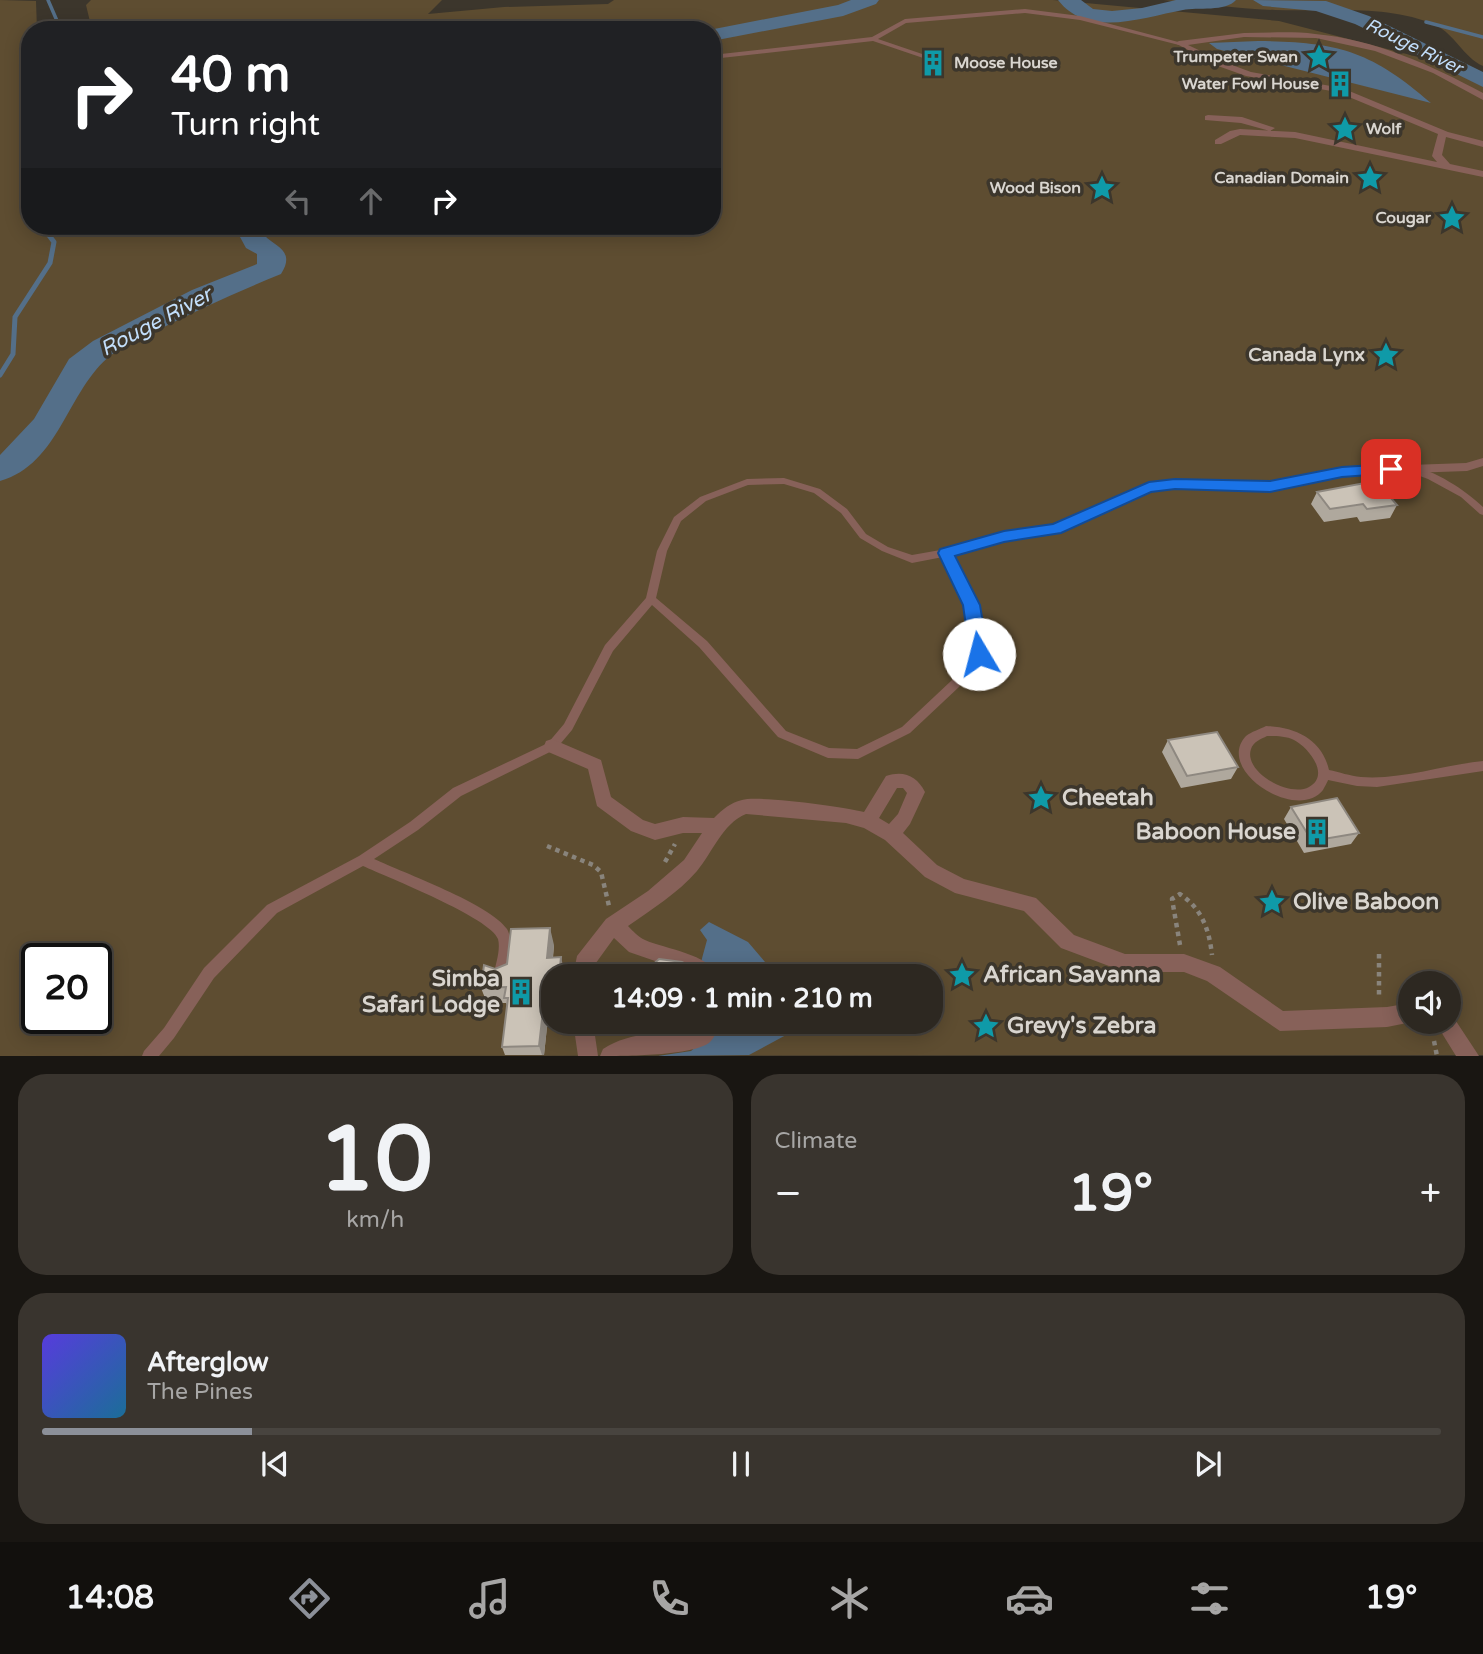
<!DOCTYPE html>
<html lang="en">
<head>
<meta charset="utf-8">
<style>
  :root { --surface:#2d2821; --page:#39342e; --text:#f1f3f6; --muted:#a7a6a5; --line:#48443f; --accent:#8c9099 }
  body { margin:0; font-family:"Varela Round",sans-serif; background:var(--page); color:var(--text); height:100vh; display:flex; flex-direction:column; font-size:26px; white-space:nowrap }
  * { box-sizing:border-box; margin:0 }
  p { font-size:23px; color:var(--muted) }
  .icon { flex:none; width:38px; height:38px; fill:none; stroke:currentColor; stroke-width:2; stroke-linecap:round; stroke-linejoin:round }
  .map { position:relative; height:1056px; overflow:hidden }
  .panel { display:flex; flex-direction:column; gap:18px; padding:18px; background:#191612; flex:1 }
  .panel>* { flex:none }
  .banner { position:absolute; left:21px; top:21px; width:700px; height:214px; border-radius:28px; box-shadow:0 4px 18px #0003,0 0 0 2px var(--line); background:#202124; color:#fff; overflow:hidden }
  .controls { position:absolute; left:1398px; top:971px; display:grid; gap:14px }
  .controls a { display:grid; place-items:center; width:63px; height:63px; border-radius:50%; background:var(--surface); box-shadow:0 4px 18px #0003,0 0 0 2px var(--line); font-size:35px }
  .speed { position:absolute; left:21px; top:943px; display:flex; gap:14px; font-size:35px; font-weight:700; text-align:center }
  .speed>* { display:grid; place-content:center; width:91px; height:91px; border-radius:50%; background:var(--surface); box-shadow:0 4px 18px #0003,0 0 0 2px var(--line); line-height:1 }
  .speed .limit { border:4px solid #111; border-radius:10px; background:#fff; color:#111 }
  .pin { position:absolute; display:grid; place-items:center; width:60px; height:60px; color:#fff; margin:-30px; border-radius:14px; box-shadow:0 4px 10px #0006 }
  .me { position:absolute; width:77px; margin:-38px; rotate:352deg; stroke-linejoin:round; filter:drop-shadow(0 0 5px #0008) }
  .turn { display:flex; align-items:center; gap:24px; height:147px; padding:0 35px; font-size:32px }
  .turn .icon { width:91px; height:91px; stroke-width:2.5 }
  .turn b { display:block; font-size:49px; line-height:60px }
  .lanes { display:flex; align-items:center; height:66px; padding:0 35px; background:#0003; justify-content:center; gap:35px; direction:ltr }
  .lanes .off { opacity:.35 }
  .big { font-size:52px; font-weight:800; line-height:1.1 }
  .panel .card { flex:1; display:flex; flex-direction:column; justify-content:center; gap:10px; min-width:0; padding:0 24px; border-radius:28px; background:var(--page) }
  .panel .dial { align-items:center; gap:0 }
  .dial b { font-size:91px; line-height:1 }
  .song { display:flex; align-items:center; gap:21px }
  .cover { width:84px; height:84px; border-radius:10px; background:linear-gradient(135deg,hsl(250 70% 55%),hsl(200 70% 35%)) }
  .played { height:7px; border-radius:4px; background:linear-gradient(90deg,var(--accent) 15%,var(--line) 15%) }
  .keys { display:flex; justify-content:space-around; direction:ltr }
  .heat { display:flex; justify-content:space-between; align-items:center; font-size:38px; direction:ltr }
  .panel .tiles { flex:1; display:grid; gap:18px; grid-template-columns:1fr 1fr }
  .card:last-child { grid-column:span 2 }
  .trip { position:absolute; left:541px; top:964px; width:402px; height:70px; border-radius:28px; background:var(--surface); box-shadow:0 4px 18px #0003,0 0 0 2px var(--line); font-weight:800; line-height:70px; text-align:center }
  .tabs { display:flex; height:112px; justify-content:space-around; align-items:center; background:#12100d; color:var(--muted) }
  .tabs .icon { width:49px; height:49px }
  .tabs .current { color:var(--accent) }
  .tabs b { font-size:32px; color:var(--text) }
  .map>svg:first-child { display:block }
  .green { fill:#5e4d31; fill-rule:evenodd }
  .water { fill:#546f89 }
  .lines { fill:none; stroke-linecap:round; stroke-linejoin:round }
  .stream-far1 { stroke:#546f89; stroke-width:3.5 }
  .stream { stroke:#546f89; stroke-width:5 }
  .river { fill:#546f89; fill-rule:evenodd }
  .path { stroke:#89847c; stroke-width:4.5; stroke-dasharray:4.5 4.5; stroke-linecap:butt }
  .lane { fill:#876159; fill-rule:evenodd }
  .street { fill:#876159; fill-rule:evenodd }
  .wall { fill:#afa89d }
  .shaded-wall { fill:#8e8880 }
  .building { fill:#cbc3b7; stroke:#8e8880; stroke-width:2 }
  .route { fill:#1a73e8; stroke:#114b97; stroke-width:2 }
  .labels { text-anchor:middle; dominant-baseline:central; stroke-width:7; stroke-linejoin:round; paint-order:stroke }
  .far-poi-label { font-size:16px; font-weight:bold; fill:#d9d5cf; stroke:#3c362c; text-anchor:end }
  .far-water-label { font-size:18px; font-style:italic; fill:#c2defb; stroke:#3c362c }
  .poi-label { font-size:19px; font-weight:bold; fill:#d9d5cf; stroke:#3c362c; text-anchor:end }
  .water-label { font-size:21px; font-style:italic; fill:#c2defb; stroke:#3c362c }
  .near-poi-label { font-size:23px; font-weight:bold; fill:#d9d5cf; stroke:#3c362c; text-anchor:start }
</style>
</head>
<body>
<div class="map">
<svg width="1483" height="1056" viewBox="0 0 1483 1056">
  <rect width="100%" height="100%" fill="#3c362c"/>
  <path class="green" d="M0,0L36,1L37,30H30V226H712V30H92L86,5L91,0H442L428,14L504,7L608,4L614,0H1053L1279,21L1422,58L1483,83V1055L0,1056ZM37,959H96V1018H37ZM553,976H931V1022H553ZM1410,984H1449V1022H1410Z
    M1163,0H1483V66C1463,57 1455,34 1435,25C1388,4 1326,12 1275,10C1238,9 1200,3 1163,0Z"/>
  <path class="water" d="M1258,41C1337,42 1370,50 1431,103L1217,49L1209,43Z
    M709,922L748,942L777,976H720L701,962L707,940L700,930Z
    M737,1022H798L799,1028L749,1055L658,1056L691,1051L718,1028Z"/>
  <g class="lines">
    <path class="stream-far1" d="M48,0L61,30
      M1426,22L1483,37"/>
    <path class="stream" d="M0,375L13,354L15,317L50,263L54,242L42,226"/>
    <path class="river" d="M851,0H879L876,4L843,16L712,41V30H709L838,5Z
      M1058,0H1081L1093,9L1112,11L1142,8L1176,0H1236C1226,12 1197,7 1183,10C1144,17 1088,39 1058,0Z
      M1253,0L1326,1L1369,16L1483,72V87L1355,24L1316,11L1263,6Z
      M234,226H260C262,229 263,233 265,236C275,246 296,251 281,274C237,292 195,311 154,332C140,340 123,346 111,355C67,390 60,464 0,481V455L34,419L69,359L93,341L192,290L257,264V254L246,248Z"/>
    <path class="path" d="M547,846L593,865L601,872L609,906
      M665,862L675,844
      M1180,945L1172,899L1180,894C1202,909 1209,929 1212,955
      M1379,954V997
      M1434,1041L1437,1056"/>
    <path class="lane" d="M1025,9L1080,16L1182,43L1179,45L1080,20L1025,13L906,23L878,39L931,57L932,58L929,60L873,41L712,59V55L872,37L905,19Z
      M1371,465C1384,465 1398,464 1410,466C1435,470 1465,490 1483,507V515L1480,514L1461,497L1428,479L1409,472L1371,471L1341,475L1270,489L1175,487L1151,490L1059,531L1004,540L952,555L977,605L984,655L959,687L910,733L858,759L828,758L778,737L699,647L652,605L613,651L572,730L556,749L461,796L418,830L374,859C404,873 490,904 507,929C514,940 509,970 505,982L500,983L495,982L493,977C495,966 501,950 498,939C491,918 387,877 363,866L277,913L214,978L174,1038L159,1056H142L144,1051L164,1028L204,968L267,905L359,856L410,822L453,788L548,743L564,724L605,645L646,598L657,551L674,517L700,497L747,479L784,478L820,489L847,509L866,534L888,547L912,555L946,549L1004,534L1054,526L1149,484L1175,481L1270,483L1341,469ZM784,484L814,493L841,513L860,538L882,551L912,563L943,557L967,605L974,654L951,681L902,727L857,749L829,748L786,731L707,641L656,598L667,551L681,521L706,501L748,485Z
      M1266,726C1295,727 1322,739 1329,770C1339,772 1350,776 1361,777C1402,780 1443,765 1483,761V771L1377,787L1357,786L1328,780C1328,781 1324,788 1323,790C1297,823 1214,770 1246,736C1251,732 1260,729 1266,726ZM1267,736C1276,736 1286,736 1294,740C1308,747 1331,775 1309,787C1290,798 1243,772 1251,749C1253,742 1261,739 1267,736Z"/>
    <path class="street" d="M1244,33C1267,33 1292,31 1315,34C1374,39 1431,65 1483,93V100L1433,73L1375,51L1316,38L1244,37L1188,45L1224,62L1251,72L1342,88L1448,132L1483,141V147L1446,137L1442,155L1450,164L1483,171V177L1295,138L1240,135L1221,144H1215V140L1230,131L1240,129L1295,132L1437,162L1432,156L1438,134L1337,92L1246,76L1218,66L1175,43L1179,41Z
      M1208,115L1242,117L1275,128L1270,131L1241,123L1205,120V116Z
      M1483,458V466L1467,471L1410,473L1403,469L1410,465L1466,463Z
      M552,739L601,760L611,797L643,820L655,824L683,817L714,818C723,809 730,803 742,800C758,795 845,807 864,812L886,776C904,770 917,776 925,792L910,824L903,833L937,865L964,879L1036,898L1074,935L1125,954H1184L1220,967L1283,1011L1387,1007L1410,1003L1412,1022L1387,1027L1280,1031L1207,981L1184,972H1125L1061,948L1024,911L955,893L925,877L885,840L864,828L846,823L746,814C722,824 713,852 697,871C678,893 651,910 628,926C633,931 638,937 645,940C665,949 710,954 717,976H692L684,971L629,952L614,938L593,967L591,976H573L577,956L606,919L648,891L684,860L702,833H683L655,840L631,831L597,806L588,769L546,751L544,746L546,741ZM897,788H903L907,793L898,814L889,824L879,818Z
      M1449,1014L1452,1015L1479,1056H1456L1435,1022H1449Z
      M573,1022H593L598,1056H578Z
      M700,1022H721C719,1028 715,1037 710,1042C695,1056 622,1056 600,1056L603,1049C632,1030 665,1035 697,1026Z"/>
  </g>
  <path class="wall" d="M1317,492H1379L1397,505L1390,518L1360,522L1357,517L1324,522L1311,504Z
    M1168,740L1238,767L1231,779L1181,788L1162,752Z
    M1291,807L1359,833L1351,844L1304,853L1284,819Z
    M554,945L553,958L565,974L564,976H553V1022H561L560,1026L547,1027L544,1055H505L502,1047L507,1005L506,1003H487L481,988L495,969Z
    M651,1022H692L688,1025L659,1030Z"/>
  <path class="shaded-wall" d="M550,928L554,945L551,974L547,958Z
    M561,957L565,974L564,976H559Z
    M543,1011L547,1027L544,1055H542L539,1046Z"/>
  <path class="building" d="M1370,482L1379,492L1385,491L1397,505L1367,509L1363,504L1330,509L1317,492Z
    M1217,732L1238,767L1187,776L1168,740Z
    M1337,798L1359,833L1312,841L1291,807Z
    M550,928L547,958L561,957L559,976H553V1011H543L539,1046L502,1047L508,998H504L506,987L481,988L484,965L495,969L507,964L511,929Z
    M659,959L682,962L694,968L703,976H640Z"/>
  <path class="route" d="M1391,464L1398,469L1396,473L1342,477L1270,492L1175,489L1151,492L1061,533L1004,542L955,556L980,605L988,654L985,659H973L970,654L963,605L938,553L940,549L1004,531L1053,524L1149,482L1175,479L1270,481L1342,467Z"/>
  <defs>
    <g id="sight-bare" transform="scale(2.1)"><path d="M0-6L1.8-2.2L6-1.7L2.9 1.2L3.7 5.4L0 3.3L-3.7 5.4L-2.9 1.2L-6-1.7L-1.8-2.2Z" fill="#0f9aa8" stroke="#3c362c" stroke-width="2.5" paint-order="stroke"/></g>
    <g id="building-bare" transform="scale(2.1)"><path d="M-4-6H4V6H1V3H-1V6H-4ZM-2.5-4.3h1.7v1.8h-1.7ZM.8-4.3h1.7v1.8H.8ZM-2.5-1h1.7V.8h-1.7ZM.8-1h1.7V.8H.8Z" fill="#0f9aa8" stroke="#3c362c" stroke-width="2.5" paint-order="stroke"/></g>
  </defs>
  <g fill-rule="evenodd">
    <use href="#sight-bare" x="1319" y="57"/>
    <use href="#building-bare" x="933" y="63"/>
    <use href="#building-bare" x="1340" y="84"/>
    <use href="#sight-bare" x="1345" y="129"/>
    <use href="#sight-bare" x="1370" y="178"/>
    <use href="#sight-bare" x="1102" y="188"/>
    <use href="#sight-bare" x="1452" y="218"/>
    <use href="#sight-bare" x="1386" y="355"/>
    <use href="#sight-bare" x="1041" y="798"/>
    <use href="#building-bare" x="1317" y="832"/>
    <use href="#sight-bare" x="1272" y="902"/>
    <use href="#sight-bare" x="962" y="975"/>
    <use href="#building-bare" x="521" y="992"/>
    <use href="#sight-bare" x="986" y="1026"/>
  </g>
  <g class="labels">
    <g class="far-poi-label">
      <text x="1298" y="57">Trumpeter Swan</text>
      <text x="954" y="63" text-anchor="start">Moose House</text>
      <text x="1319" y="84">Water Fowl House</text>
      <text x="1366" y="129" text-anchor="start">Wolf</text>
      <text x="1349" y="178">Canadian Domain</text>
      <text x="1081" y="188">Wood Bison</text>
      <text x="1431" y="218">Cougar</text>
    </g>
    <g class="far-water-label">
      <text transform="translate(1414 46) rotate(26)">Rouge River</text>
    </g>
    <g class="poi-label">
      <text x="1365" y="355">Canada Lynx</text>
    </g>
    <g class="water-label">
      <text transform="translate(156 322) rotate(-28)">Rouge River</text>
    </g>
    <g class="near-poi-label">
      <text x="1062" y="798">Cheetah</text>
      <text x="1296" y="832" text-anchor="end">Baboon House</text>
      <text x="1293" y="902">Olive Baboon</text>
      <text x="983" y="975">African Savanna</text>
      <text x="500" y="979" text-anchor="end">Simba<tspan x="500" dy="26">Safari Lodge</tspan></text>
      <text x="1007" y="1026">Grevy's Zebra</text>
    </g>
  </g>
</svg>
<div class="controls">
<a><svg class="icon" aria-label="sound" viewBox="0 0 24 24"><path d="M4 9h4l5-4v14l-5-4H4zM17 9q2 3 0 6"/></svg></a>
</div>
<div class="speed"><div class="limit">20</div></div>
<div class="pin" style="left:1391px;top:469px;background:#d93025"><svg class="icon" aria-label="arrive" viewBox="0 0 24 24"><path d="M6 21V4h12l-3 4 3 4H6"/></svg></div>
<svg class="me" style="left:979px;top:654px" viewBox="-20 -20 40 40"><circle r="19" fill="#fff"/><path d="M0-13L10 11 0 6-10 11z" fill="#1a73e8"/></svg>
<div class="trip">14:09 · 1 min · 210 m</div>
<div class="banner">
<div class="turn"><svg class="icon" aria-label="right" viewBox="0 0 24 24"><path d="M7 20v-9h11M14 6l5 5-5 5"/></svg><div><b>40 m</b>Turn right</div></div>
<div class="lanes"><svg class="icon off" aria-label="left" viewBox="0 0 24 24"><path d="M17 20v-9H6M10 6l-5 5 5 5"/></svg><svg class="icon off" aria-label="ahead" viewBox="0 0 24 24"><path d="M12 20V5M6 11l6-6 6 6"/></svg><svg class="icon" aria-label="right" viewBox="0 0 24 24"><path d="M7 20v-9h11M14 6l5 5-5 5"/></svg></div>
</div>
</div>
<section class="panel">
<div class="tiles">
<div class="card dial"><b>10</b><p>km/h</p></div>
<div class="card"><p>Climate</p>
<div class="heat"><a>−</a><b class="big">19°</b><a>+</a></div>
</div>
<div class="card">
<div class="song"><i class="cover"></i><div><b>Afterglow</b><p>The Pines</p></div></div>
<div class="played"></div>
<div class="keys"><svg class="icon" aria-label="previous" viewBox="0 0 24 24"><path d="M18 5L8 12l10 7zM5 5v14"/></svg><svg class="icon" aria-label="pause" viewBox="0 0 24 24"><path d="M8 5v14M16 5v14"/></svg><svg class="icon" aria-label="next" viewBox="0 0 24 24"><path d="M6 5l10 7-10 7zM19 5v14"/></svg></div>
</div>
</div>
</section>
<nav class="tabs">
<b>14:08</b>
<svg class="icon current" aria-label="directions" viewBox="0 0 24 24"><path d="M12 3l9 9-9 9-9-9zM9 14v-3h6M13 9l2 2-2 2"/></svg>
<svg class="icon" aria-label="music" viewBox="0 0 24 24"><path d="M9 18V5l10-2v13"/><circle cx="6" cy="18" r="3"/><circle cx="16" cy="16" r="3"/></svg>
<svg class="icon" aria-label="phone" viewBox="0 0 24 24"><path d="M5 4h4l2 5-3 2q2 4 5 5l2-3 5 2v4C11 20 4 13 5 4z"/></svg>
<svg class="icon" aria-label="climate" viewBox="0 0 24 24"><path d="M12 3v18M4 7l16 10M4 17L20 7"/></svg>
<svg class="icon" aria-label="car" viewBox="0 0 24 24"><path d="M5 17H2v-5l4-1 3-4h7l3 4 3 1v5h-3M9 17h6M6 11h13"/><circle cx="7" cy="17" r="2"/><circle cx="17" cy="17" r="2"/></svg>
<svg class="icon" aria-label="filters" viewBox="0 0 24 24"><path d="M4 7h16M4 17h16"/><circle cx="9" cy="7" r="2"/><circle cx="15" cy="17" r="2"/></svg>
<b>19°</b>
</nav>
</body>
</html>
